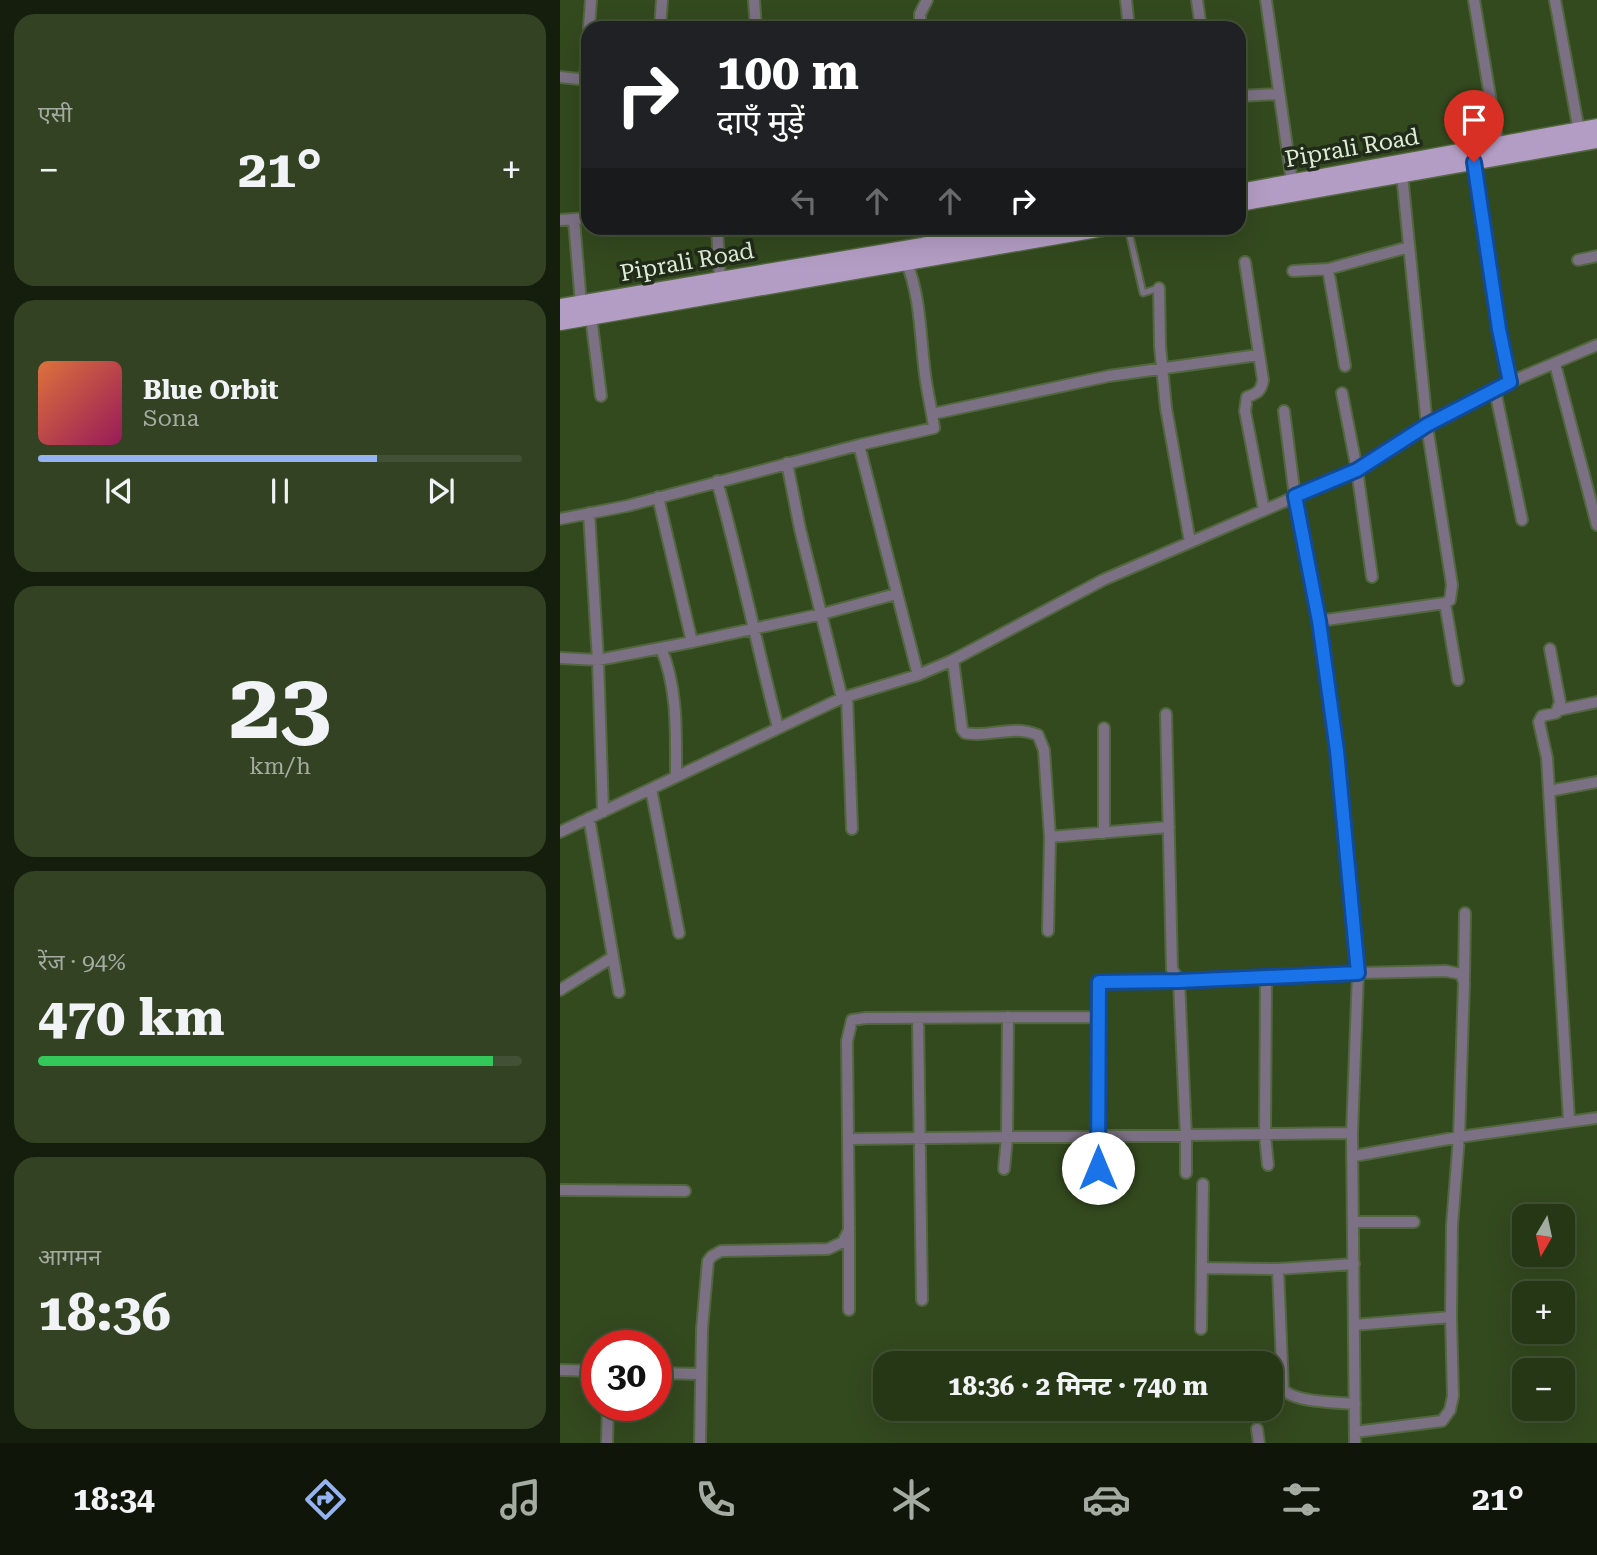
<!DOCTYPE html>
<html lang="hi">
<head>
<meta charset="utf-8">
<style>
  :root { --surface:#263716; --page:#324223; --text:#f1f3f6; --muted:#a4aca1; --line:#425135; --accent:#95b2f1 }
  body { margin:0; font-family:"Roboto Serif","Noto Sans Devanagari",serif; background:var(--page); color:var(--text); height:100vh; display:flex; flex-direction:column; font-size:26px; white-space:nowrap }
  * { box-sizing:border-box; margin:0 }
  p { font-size:23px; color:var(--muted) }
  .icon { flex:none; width:38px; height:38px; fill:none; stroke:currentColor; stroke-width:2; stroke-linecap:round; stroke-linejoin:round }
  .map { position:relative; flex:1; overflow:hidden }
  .details { display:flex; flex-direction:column; gap:14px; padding:14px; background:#151e0c; width:560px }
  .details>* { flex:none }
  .banner { position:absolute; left:21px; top:21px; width:665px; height:214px; border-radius:21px; box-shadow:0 7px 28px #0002,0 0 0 2px var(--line); background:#202124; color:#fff; overflow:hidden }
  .needle { width:46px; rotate:189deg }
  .controls { position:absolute; left:952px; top:1204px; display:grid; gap:14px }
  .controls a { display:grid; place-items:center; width:63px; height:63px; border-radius:14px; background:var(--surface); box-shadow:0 7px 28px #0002,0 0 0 2px var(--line); font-size:35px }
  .speed { position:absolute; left:21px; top:1330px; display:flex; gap:14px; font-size:35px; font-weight:700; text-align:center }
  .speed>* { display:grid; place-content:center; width:91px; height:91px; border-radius:50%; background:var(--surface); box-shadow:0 7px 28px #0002,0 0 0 2px var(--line); line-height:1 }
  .speed .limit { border:10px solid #d22; background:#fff; color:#111 }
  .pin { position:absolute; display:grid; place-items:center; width:60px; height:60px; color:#fff; margin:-72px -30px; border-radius:50% 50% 50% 0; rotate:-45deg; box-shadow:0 0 7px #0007 }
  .pin .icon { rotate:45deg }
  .me { position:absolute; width:77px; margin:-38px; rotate:0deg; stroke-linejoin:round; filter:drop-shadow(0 0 5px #0008) }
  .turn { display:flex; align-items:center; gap:24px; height:147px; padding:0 21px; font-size:32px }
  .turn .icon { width:91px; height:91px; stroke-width:2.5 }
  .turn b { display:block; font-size:49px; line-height:60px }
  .lanes { display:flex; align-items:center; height:66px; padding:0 21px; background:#0003; justify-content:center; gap:35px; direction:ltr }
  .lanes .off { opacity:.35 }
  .big { font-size:52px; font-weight:700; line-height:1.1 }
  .details .widget { flex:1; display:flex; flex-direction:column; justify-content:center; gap:10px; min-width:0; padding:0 24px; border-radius:21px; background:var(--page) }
  .details .dial { align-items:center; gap:0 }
  .dial b { font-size:91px; line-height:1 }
  .song { display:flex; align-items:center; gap:21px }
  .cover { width:84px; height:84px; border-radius:10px; background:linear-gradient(135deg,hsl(20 70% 55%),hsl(330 70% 35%)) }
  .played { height:7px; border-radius:4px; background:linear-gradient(90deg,var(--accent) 70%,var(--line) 70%) }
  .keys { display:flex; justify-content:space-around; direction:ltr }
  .heat { display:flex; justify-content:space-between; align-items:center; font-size:38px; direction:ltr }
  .charge { height:10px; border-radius:5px; background:linear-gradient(90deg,#34c759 94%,var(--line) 0) }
  .trip { position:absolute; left:313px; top:1351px; width:410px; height:70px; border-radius:21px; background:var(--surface); box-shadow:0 7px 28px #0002,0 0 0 2px var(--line); font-weight:700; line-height:70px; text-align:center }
  .tab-bar { display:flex; height:112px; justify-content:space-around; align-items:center; background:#0f1609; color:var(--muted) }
  .tab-bar .icon { width:49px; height:49px }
  .tab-bar .current { color:var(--accent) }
  .tab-bar b { font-size:32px; color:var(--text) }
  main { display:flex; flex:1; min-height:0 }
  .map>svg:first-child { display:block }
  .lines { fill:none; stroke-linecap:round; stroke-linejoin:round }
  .service-casing { stroke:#52673f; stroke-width:9 }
  .minor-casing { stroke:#52673f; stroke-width:14 }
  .primary-casing { stroke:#52673f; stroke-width:19 }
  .service { stroke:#7c7084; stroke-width:5 }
  .minor { stroke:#7c7084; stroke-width:10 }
  .primary { stroke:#b49dc4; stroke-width:16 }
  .route-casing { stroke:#114b97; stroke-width:18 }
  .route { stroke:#1a73e8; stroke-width:12 }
  .labels { text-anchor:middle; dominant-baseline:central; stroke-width:7; stroke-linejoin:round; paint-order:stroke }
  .street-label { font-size:23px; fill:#dfedd4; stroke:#212b19 }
</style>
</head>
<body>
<main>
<section class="details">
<div class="widget"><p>एसी</p>
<div class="heat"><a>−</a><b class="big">21°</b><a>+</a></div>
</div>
<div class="widget">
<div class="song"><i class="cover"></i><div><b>Blue Orbit</b><p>Sona</p></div></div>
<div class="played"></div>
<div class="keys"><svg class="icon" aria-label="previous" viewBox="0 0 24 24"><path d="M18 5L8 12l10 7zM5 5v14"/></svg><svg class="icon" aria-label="pause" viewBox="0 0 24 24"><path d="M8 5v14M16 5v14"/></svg><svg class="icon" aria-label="next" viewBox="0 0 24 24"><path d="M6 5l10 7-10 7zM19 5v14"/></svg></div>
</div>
<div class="widget dial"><b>23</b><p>km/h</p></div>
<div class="widget"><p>रेंज · 94%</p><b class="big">470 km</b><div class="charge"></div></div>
<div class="widget"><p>आगमन</p><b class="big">18:36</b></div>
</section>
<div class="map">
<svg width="1037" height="1443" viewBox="0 0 1037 1443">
  <rect width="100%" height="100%" fill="#33491e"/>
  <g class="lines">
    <g class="service-casing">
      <path id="service" d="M568,228L583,293L599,288"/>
    </g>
    <g class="minor-casing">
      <path id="minor" d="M194,0L196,28
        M566,0L569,28
        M637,0L641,28
        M706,0L732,182
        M914,0L938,144
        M995,0L1019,131
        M29,28L31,0
        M100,28L102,0
        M360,28V14L367,0
        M0,77L28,80
        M25,79L28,39
        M679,96L719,94
        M914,162L939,329L950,382
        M0,220L28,218
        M14,220L21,304
        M157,228L160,280
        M367,228L368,244
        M1018,260L1037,256
        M685,262L703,380C701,391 698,393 687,397L685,411L704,510
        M733,271L768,269
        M599,288L600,346L606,408L630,542
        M31,317L41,396
        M995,364L1037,525
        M785,366L768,269L849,247
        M935,390L962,520
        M782,393L797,470L812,577
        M724,411L735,497L759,621L777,751L798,973L792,1133L795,1443
        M372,414L549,376L698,355
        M299,445L358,675
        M227,463L240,529L282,698
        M157,481C180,563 197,646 218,728
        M29,513L38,660L43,812
        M0,519L67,506L299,445L374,428C372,410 367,392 365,374C360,336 361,297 346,261
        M885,603L898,680
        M759,621L885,603L890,600L892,585L867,426L842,174
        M132,642L262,614L336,594
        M101,648C118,688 116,734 116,777
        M990,649L1000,702L996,713L982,716L979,722L987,758L1009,1120
        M0,658L38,660L132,642L98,497
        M393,660L402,729L405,733C431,738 451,724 478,735L484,750L490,837L488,931
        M287,697L292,829
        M999,710L1037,702
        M91,789L119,933
        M989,791L1037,782
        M29,818L59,992
        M0,832L282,698L358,675L393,660L543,580L797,470L867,426L950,382L1037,345
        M544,833V728
        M490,837L609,827
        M706,977L705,1135L708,1165
        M904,979L905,913
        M0,990L53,957
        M358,1018L362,1300
        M289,1139L792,1133
        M794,1156L899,1137L1037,1118
        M538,1168L539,981H619L612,969L606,714
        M444,1169L447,1138L448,1017
        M626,1173V1137L619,981L798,973L886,971L901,974L904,982L899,1137L892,1225L891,1317L893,1396L890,1410L882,1421L795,1432
        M0,1190L125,1191
        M794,1222H854
        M289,1233V1310
        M642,1268L718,1269L794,1264
        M718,1269L723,1389C734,1403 777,1402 795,1404
        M794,1325L891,1317
        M641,1329L643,1184
        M0,1370L37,1371
        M96,1373L141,1374
        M697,1429L699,1443
        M47,1443L48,1405
        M140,1443L142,1329L148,1261L152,1256L161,1251L268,1249L283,1242L289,1230L287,1041L292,1020L306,1018L539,1017"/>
    </g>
    <g class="primary-casing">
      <path id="primary" d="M679,192L1037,127
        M679,203L1037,140
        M0,307L469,228
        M0,322L543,228"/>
    </g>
    <use href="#service" class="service"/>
    <use href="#minor" class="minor"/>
    <use href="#primary" class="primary"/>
  </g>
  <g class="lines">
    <g class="route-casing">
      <path id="route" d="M538,1168L539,982L619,981L798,973L777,751L759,621L735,496L797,470L867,425L950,382L939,329L914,162"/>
    </g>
    <use href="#route" class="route"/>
  </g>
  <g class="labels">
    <g class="street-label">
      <text transform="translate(792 148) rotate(-10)">Piprali Road</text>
      <text transform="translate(127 262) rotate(-10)">Piprali Road</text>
    </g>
  </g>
</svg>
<div class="controls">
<a><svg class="needle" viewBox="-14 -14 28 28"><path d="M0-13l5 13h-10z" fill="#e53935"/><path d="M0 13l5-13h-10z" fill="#a4aca1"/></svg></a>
<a>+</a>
<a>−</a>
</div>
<div class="speed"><div class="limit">30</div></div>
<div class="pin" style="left:914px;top:162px;background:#d93025"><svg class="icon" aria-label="arrive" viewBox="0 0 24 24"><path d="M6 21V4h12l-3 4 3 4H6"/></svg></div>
<svg class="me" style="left:538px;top:1168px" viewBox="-20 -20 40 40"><circle r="19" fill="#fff"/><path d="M0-13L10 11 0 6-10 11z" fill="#1a73e8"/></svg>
<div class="trip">18:36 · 2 मिनट · 740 m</div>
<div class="banner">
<div class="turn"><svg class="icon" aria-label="right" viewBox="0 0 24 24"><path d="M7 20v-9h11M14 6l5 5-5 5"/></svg><div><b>100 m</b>दाएँ मुड़ें</div></div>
<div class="lanes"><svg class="icon off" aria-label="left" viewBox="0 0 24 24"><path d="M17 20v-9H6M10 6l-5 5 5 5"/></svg><svg class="icon off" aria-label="ahead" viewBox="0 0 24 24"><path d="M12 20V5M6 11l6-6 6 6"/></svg><svg class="icon off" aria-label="ahead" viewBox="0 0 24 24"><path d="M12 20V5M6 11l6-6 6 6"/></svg><svg class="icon" aria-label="right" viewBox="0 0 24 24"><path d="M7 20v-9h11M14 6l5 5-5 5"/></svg></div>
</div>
</div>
</main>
<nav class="tab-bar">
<b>18:34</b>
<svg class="icon current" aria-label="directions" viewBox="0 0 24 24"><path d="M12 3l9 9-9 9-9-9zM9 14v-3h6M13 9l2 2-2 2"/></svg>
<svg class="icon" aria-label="music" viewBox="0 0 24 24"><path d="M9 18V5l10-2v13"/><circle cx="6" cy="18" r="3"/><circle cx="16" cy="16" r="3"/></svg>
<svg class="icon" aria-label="phone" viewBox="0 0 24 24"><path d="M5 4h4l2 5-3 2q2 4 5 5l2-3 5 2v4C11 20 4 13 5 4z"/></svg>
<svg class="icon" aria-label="climate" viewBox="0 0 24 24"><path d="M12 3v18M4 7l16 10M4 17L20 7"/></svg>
<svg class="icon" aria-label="car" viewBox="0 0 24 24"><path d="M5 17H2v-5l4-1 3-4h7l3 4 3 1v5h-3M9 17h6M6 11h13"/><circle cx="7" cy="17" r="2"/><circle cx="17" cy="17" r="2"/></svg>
<svg class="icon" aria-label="filters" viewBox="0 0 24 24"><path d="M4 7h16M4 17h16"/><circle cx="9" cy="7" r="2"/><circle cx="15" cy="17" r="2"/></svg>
<b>21°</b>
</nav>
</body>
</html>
